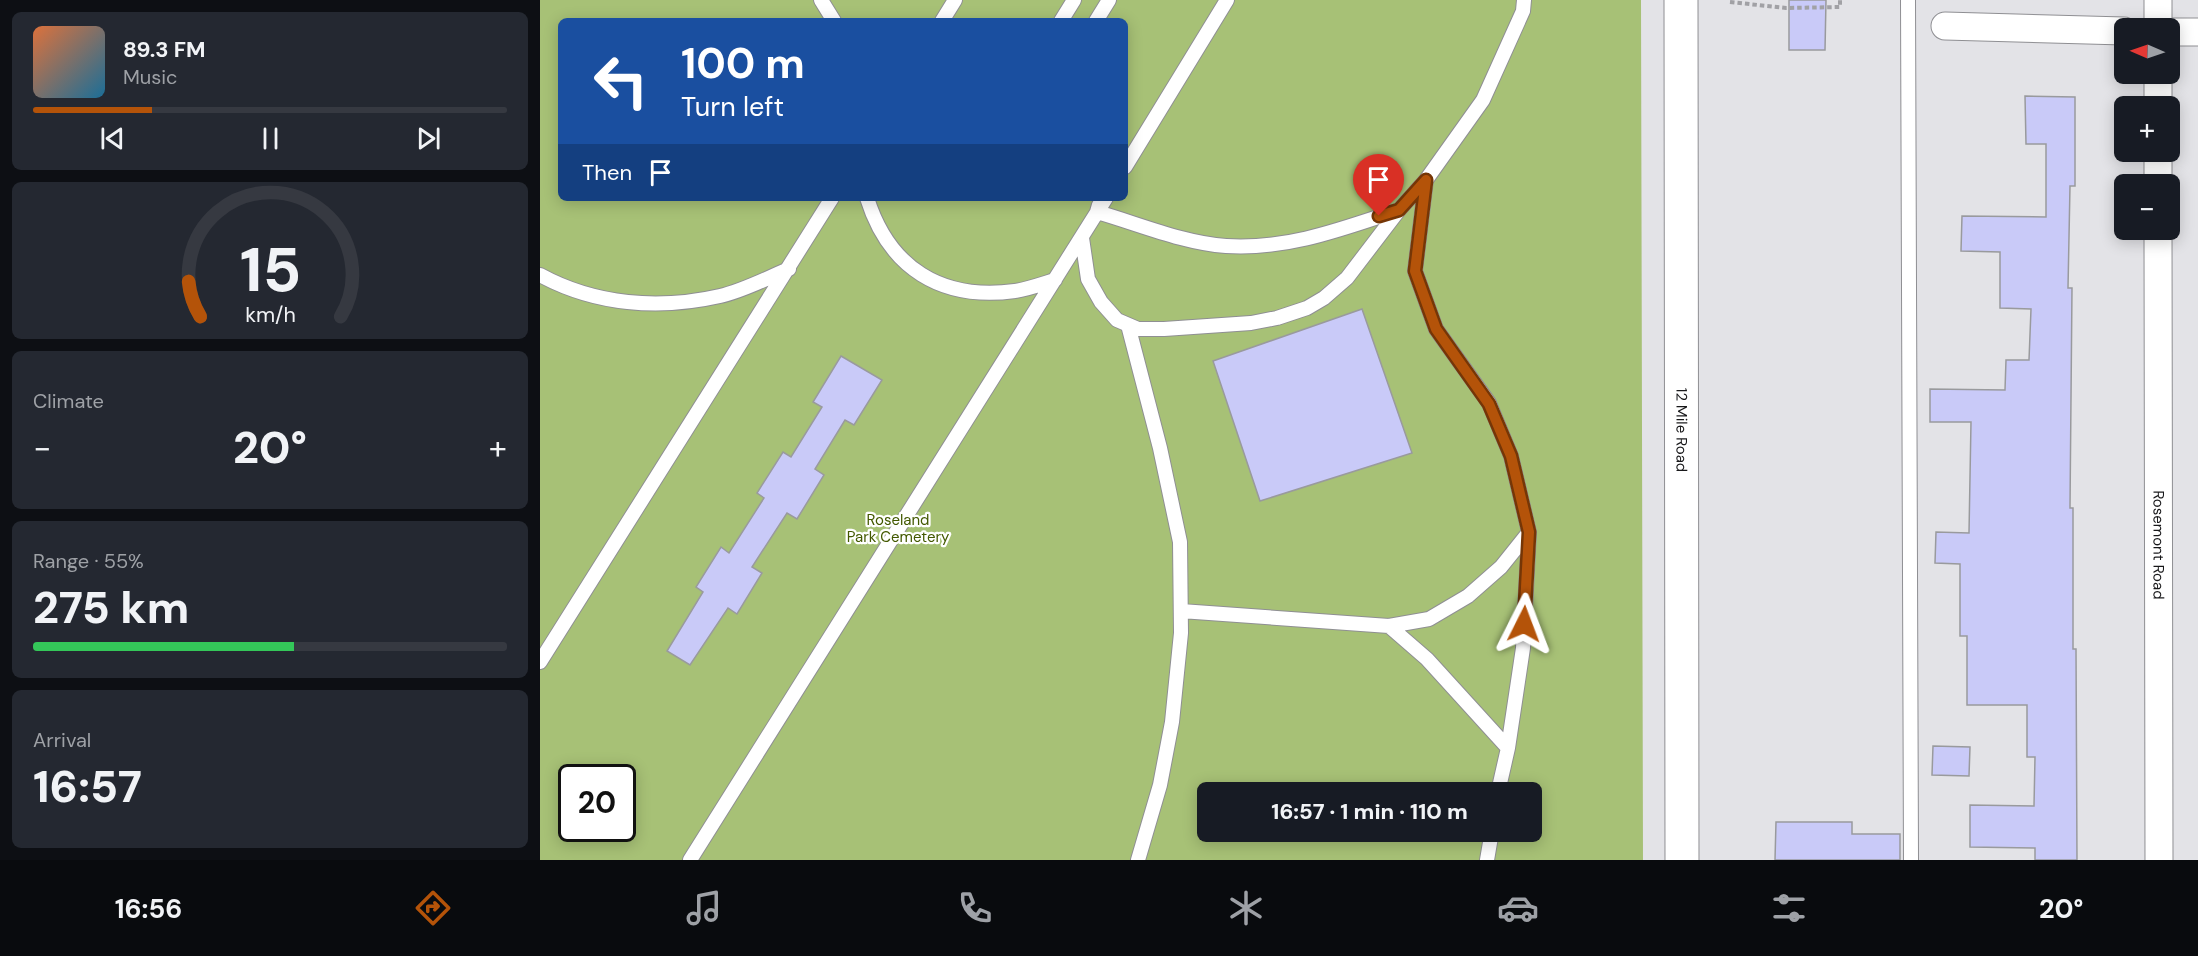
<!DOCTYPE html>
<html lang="en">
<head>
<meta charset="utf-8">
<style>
  :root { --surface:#171b24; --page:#242831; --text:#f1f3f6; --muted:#9ea1a6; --line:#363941; --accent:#b45309 }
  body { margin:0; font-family:"DM Sans",sans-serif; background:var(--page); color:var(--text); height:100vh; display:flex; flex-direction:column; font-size:22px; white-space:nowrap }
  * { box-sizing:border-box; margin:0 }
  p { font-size:20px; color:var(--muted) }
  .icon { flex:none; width:33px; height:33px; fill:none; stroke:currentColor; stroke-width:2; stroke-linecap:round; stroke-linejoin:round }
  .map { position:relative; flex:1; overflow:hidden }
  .side { display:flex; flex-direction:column; gap:12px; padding:12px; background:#0d0f14; width:540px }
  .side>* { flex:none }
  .banner { position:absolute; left:18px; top:18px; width:570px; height:183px; border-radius:9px; box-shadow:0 3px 15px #0003; background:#1a4fa0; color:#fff; overflow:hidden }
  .needle { width:39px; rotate:272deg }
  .fabs { position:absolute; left:1574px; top:18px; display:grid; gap:12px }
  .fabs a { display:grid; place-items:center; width:66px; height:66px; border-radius:9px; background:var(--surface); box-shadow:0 3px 15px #0003; font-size:30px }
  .speed { position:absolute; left:18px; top:764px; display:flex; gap:12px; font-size:30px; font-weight:700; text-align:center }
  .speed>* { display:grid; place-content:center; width:78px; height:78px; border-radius:50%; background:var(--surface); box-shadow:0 3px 15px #0003; line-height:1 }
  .speed .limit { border:3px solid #111; border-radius:9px; background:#fff; color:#111 }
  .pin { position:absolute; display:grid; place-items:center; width:51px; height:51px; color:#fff; margin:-62px -26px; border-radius:50% 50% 50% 0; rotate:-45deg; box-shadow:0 0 6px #0007 }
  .pin .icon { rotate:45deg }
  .me { position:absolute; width:66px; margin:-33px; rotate:3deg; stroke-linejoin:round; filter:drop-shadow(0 0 4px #0008) }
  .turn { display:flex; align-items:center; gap:21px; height:126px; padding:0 24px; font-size:27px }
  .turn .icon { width:78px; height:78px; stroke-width:2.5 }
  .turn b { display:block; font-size:42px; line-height:51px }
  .then { display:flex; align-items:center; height:57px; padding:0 24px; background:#0003; gap:12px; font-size:22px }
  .big { font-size:45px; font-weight:800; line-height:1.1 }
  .side .widget { flex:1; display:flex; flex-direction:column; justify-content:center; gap:9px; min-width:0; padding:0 21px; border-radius:9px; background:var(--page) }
  .side .dial { align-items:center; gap:0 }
  .dial svg { height:156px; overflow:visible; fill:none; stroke:var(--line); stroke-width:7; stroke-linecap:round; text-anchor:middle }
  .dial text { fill:var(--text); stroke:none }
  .song { display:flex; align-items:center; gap:18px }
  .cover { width:72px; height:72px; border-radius:9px; background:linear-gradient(135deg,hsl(20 70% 55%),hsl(200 70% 35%)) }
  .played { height:6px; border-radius:3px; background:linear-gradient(90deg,var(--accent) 25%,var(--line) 25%) }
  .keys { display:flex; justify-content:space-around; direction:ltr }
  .heat { display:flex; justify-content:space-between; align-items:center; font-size:33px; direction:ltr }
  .charge { height:9px; border-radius:4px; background:linear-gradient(90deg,#34c759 55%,var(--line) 0) }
  .trip { position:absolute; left:657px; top:782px; width:345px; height:60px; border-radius:9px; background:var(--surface); box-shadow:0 3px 15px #0003; font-weight:800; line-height:60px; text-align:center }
  .tab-bar { display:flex; height:96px; justify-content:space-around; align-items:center; background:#090b0e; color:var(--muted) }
  .tab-bar .icon { width:42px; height:42px }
  .tab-bar .on { color:var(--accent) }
  .tab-bar b { font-size:27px; color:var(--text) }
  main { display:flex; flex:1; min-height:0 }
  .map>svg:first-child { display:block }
  .green { fill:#a7c176; fill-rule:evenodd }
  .building { fill:#c9caf8; stroke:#999a9d; stroke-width:1.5 }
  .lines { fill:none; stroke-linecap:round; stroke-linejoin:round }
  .service-casing { stroke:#8f8f93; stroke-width:16 }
  .minor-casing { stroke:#8f8f93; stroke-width:29 }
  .secondary-casing { stroke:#8f8f93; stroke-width:35 }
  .path { stroke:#a1a1a5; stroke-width:4; stroke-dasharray:4.5 3; stroke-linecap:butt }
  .service { stroke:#fff; stroke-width:14 }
  .minor { stroke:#fff; stroke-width:27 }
  .secondary { stroke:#fff; stroke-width:33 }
  .route-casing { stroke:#753606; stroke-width:15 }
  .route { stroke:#b45309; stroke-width:10 }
  .labels { text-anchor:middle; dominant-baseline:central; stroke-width:4.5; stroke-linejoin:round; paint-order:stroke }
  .street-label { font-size:15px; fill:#18181a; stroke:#fff }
  .park-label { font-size:15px; fill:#435900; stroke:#fff }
</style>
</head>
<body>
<main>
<section class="side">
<div class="widget">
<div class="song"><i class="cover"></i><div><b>89.3 FM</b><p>Music</p></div></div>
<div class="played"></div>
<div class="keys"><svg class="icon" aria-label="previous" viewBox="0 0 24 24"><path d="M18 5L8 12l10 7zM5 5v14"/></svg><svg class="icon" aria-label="pause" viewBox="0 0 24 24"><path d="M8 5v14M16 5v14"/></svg><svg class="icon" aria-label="next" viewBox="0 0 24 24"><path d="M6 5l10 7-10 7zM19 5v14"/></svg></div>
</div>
<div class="widget dial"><svg viewBox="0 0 100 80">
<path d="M14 69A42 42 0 1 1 86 69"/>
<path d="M14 69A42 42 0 0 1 8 51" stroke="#b45309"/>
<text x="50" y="56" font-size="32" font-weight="700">15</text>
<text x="50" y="72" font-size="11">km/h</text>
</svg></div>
<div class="widget"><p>Climate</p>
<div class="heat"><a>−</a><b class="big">20°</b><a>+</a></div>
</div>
<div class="widget"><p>Range · 55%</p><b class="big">275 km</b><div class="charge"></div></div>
<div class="widget"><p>Arrival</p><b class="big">16:57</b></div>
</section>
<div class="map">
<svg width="1658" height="860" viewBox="0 0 1658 860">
  <rect width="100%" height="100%" fill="#e3e3e7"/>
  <path class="green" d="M0,0H1101L1103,860H0ZM21,21H585V198H21ZM32,777H82V828H32ZM668,792H992V831H668Z"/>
  <path class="building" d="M1249,0H1286L1285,50H1249Z
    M1485,96L1535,97V186H1530L1528,288H1532L1530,508H1533V649H1536L1537,860H1495V848L1430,847V805L1494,806L1495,757H1487V705H1427V636H1420V564L1395,563L1396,532L1429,533L1431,422H1390V389L1465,390L1466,360H1489L1491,309L1460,308V252L1421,251L1422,216L1506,217V144H1486Z
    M822,309L872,453L720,501L673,361Z
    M301,356L342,380L314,425L305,420L275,469L284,475L257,519L247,513L212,567L222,573L197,614L188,608L150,665L127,651L163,592L156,587L181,547L189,553L224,498L217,493L243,452L251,457L282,407L273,402Z
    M1393,746L1430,747L1429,776L1392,775Z
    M1236,822H1312V834H1360V860H1235Z"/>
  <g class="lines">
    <g class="service-casing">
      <path id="service" d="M281,0L294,21
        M1368,0L1371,860
        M402,21L415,0
        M521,21L534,0
        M556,21L569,0
        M585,167L687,0
        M327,198C349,268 401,301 475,291C488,289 502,284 515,280
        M559,205L557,212C599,224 643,243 686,246C747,250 802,229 859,210
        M542,238L548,279L561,302L577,320L598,329H624L711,323L737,318L767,308L784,298L807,278L859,210L886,180
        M0,275C55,305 119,310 180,296C203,291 227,278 249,269
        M588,325L620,448L640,542L641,633L632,722L620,785L598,860
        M641,611L849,626L889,619L928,596L961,567L989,532
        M849,626L887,659L968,748
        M0,662L292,198
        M958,792L968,748L983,648L989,532L971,456L949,403L896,329L875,271L886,180L943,100L983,11L984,0
        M150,860L566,198
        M947,860L952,831"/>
    </g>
    <g class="minor-casing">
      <g id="minor">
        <path d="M1405,26L1584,31"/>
        <path d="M1618,28V0"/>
        <path d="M1629,32H1658"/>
        <path d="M1618,74V106"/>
        <path d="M1618,152V184"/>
        <path id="s1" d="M1618,230L1619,860"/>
      </g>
    </g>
    <g class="secondary-casing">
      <g id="secondary">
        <path id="s2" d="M1141,0L1142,860"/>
      </g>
    </g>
    <path class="path" d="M1190,2L1246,8L1300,7V0"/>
    <use href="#service" class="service"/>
    <use href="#minor" class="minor"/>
    <use href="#secondary" class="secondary"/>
  </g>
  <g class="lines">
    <g class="route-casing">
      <path id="route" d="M839,216L859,210L886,180L875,271L896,329L949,404L971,456L989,532L984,624"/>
    </g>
    <use href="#route" class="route"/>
  </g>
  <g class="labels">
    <g class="street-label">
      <text stroke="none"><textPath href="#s2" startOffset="430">12 Mile Road</textPath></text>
      <text stroke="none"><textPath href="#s1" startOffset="315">Rosemont Road</textPath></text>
    </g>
    <g class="park-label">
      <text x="358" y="520">Roseland<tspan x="358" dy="17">Park Cemetery</tspan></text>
    </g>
  </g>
</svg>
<div class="fabs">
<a><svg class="needle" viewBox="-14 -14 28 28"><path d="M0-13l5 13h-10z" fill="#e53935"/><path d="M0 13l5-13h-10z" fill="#9ea1a6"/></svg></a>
<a>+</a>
<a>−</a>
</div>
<div class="speed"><div class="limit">20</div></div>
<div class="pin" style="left:839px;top:216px;background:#d93025"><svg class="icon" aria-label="arrive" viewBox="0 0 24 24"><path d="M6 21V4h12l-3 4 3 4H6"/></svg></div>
<svg class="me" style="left:984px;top:624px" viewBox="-20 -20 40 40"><path d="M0-17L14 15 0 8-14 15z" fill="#b45309" stroke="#fff" stroke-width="4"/></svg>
<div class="trip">16:57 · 1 min · 110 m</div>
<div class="banner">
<div class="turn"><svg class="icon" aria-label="left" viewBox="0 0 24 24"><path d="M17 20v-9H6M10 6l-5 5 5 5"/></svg><div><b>100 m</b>Turn left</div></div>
<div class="then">Then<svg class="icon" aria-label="arrive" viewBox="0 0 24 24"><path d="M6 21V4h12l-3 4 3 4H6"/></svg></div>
</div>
</div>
</main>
<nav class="tab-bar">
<b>16:56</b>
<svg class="icon on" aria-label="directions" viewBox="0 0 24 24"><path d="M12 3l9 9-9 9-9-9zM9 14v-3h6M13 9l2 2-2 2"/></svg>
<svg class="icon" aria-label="music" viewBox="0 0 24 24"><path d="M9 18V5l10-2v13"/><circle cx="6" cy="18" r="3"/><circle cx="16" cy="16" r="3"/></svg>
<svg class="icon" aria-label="phone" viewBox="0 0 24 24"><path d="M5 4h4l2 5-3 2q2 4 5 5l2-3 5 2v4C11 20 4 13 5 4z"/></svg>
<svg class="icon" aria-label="climate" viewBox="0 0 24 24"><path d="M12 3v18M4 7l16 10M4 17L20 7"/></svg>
<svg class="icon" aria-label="car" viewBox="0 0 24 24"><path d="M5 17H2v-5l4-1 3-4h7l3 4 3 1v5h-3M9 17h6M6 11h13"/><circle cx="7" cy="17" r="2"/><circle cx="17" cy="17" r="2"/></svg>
<svg class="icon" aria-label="filters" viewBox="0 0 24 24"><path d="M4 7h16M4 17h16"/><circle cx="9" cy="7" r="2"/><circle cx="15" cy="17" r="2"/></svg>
<b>20°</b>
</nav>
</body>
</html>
